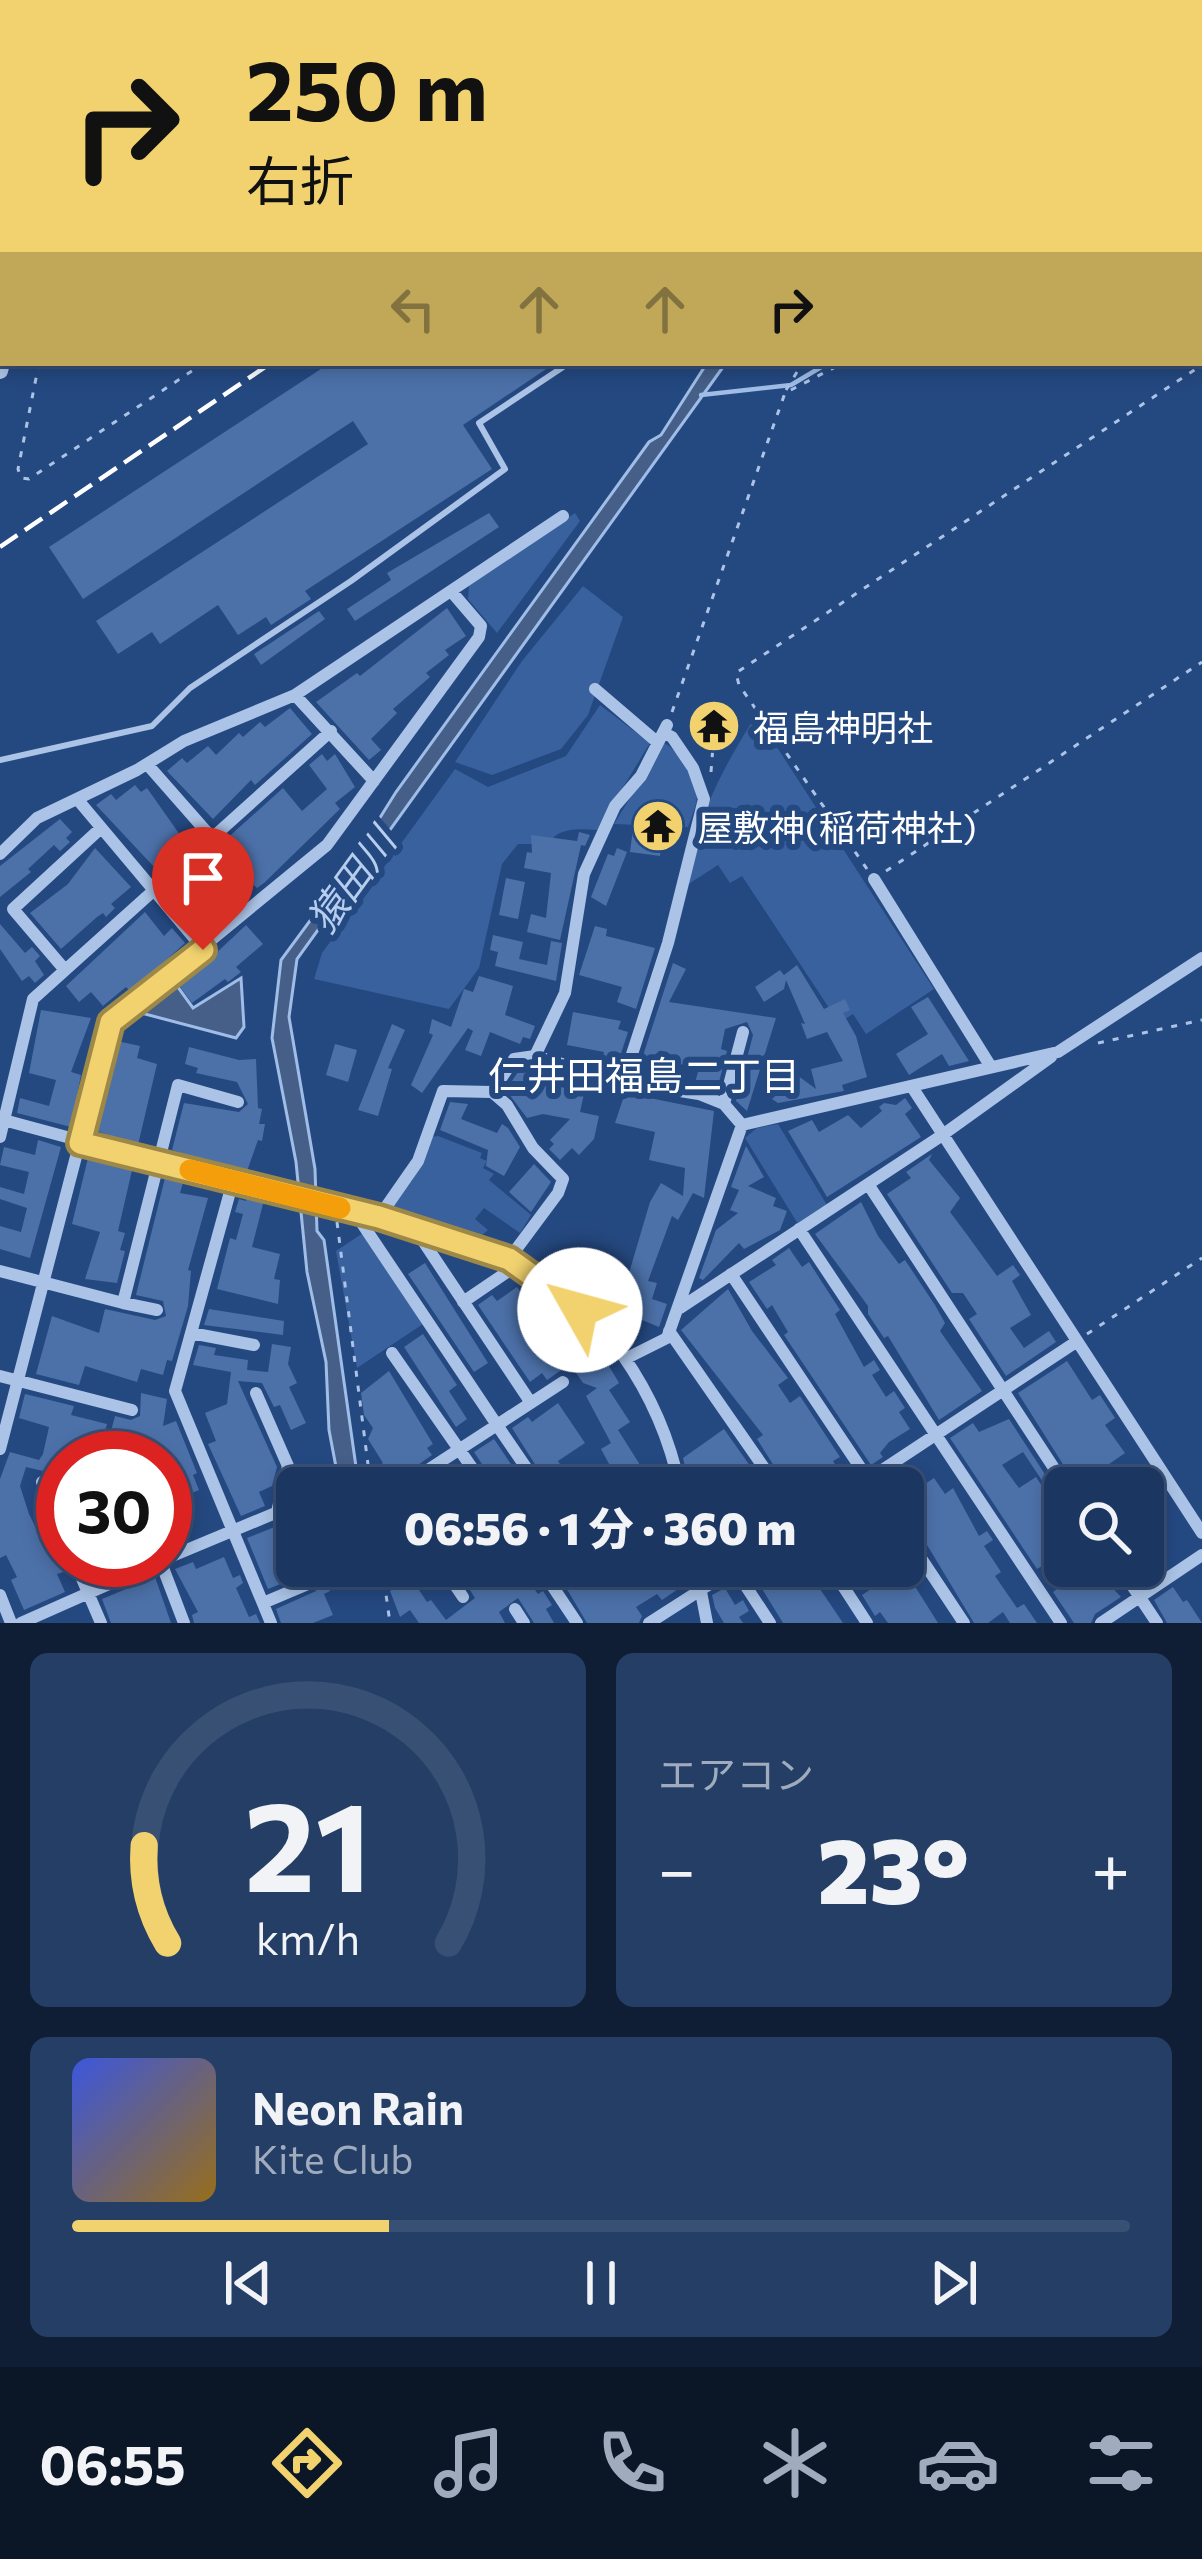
<!DOCTYPE html>
<html lang="ja">
<head>
<meta charset="utf-8">
<style>
  :root { --surface:#1b3660; --page:#243e66; --text:#f1f3f6; --muted:#a0abbd; --line:#395075; --accent:#f1d26f }
  body { margin:0; font-family:Commissioner,"Noto Sans JP",sans-serif; background:var(--page); color:var(--text); height:100vh; display:flex; flex-direction:column; font-size:45px; white-space:nowrap }
  * { box-sizing:border-box; margin:0 }
  p { font-size:39px; color:var(--muted) }
  .icon { flex:none; width:66px; height:66px; fill:none; stroke:currentColor; stroke-width:2; stroke-linecap:round; stroke-linejoin:round }
  .map { position:relative; height:1623px; overflow:hidden }
  .drawer { display:flex; flex-direction:column; gap:30px; padding:30px; background:#0f1e35; flex:1 }
  .drawer>* { flex:none }
  .guide { position:absolute; left:0px; top:0px; width:1203px; height:366px; box-shadow:0 6px 18px #0003,0 0 0 3px var(--line); background:#f1d26f; color:#111; overflow:hidden }
  .fabs { position:absolute; left:1044px; top:1467px; display:grid; gap:24px }
  .fabs a { display:grid; place-items:center; width:120px; height:120px; border-radius:18px; background:var(--surface); box-shadow:0 6px 18px #0003,0 0 0 3px var(--line); font-size:60px }
  .speed { position:absolute; left:36px; top:1431px; display:flex; gap:24px; font-size:60px; font-weight:700; text-align:center }
  .speed>* { display:grid; place-content:center; width:156px; height:156px; border-radius:50%; background:var(--surface); box-shadow:0 6px 18px #0003,0 0 0 3px var(--line); line-height:1 }
  .speed .limit { border:18px solid #d22; background:#fff; color:#111 }
  .pin { position:absolute; display:grid; place-items:center; width:102px; height:102px; color:#fff; margin:-123px -51px; border-radius:50% 50% 50% 0; rotate:-45deg; box-shadow:0 0 12px #0007 }
  .pin .icon { rotate:45deg }
  .me { position:absolute; width:132px; margin:-66px; rotate:308deg; stroke-linejoin:round; filter:drop-shadow(0 0 9px #0008) }
  .turn { display:flex; align-items:center; gap:42px; height:252px; padding:0 48px; font-size:54px }
  .turn .icon { width:156px; height:156px; stroke-width:2.5 }
  .turn b { display:block; font-size:84px; line-height:102px }
  .lanes { display:flex; align-items:center; height:114px; padding:0 48px; background:#0003; justify-content:center; gap:60px; direction:ltr }
  .lanes .off { opacity:.35 }
  .big { font-size:90px; font-weight:800; line-height:1.1 }
  .drawer .tile { flex:1; display:flex; flex-direction:column; justify-content:center; gap:18px; min-width:0; padding:0 42px; border-radius:18px; background:var(--page) }
  .drawer .dial { align-items:center; gap:0 }
  .dial svg { height:312px; overflow:visible; fill:none; stroke:var(--line); stroke-width:7; stroke-linecap:round; text-anchor:middle }
  .dial text { fill:var(--text); stroke:none }
  .song { display:flex; align-items:center; gap:36px }
  .cover { width:144px; height:144px; border-radius:18px; background:linear-gradient(135deg,hsl(230 70% 55%),hsl(40 70% 35%)) }
  .played { height:12px; border-radius:6px; background:linear-gradient(90deg,var(--accent) 30%,var(--line) 30%) }
  .keys { display:flex; justify-content:space-around; direction:ltr }
  .heat { display:flex; justify-content:space-between; align-items:center; font-size:66px; direction:ltr }
  .drawer .tiles { flex:1; display:grid; gap:30px; grid-template-columns:1fr 1fr }
  .tile:last-child { grid-column:span 2 }
  .trip { position:absolute; left:276px; top:1467px; width:648px; height:120px; border-radius:18px; background:var(--surface); box-shadow:0 6px 18px #0003,0 0 0 3px var(--line); font-weight:800; line-height:120px; text-align:center }
  .tab-bar { display:flex; height:192px; justify-content:space-around; align-items:center; background:#0b1626; color:var(--muted) }
  .tab-bar .icon { width:84px; height:84px }
  .tab-bar .active { color:var(--accent) }
  .tab-bar b { font-size:54px; color:var(--text) }
  .map>svg:first-child { display:block }
  .green { fill:#39619e }
  .water { fill:#455f88; stroke:#9fbde7; stroke-width:3 }
  .lines { fill:none; stroke-linecap:round; stroke-linejoin:round }
  .stream { stroke:#9fbde7; stroke-width:4.5 }
  .river { stroke:#455f88; stroke-width:27 }
  .building { fill:#4c71a9 }
  .path { stroke:#abc3e6; stroke-width:3; stroke-dasharray:6 9; stroke-linecap:butt }
  .service { stroke:#abc3e6; stroke-width:6 }
  .minor { stroke:#abc3e6; stroke-width:12 }
  .tertiary { stroke:#abc3e6; stroke-width:16 }
  .rail { stroke:#fff; stroke-width:4.5; stroke-dasharray:21 9; stroke-linecap:butt }
  .route-casing { stroke:#9d8848; stroke-width:30 }
  .route { stroke:#f1d26f; stroke-width:21 }
  .slow { stroke:#f59e0b; stroke-width:21 }
  .labels { text-anchor:middle; dominant-baseline:central; stroke-width:12; stroke-linejoin:round; paint-order:stroke }
  .poi-label { font-size:36px; fill:#fff; stroke:#244880; text-anchor:start }
  .water-label { font-size:39px; font-style:italic; fill:#b6cdee; stroke:#244880 }
  .neighbourhood-label { font-size:39px; fill:#fff; stroke:#244880 }
</style>
</head>
<body>
<div class="map">
<svg width="1202" height="1623" viewBox="0 0 1202 1623">
  <rect width="100%" height="100%" fill="#244880"/>
  <path class="green" d="M575,513L580,521L497,633L468,599L469,585Z
    M583,586L623,617L588,715L561,749L492,775L455,762L522,661Z
    M600,705L650,743L597,830C578,829 559,827 548,844H518L502,864L479,968L449,1009L314,979L322,953L455,769L488,787L566,756Z
    M756,715L934,989L866,1034L853,1014L839,1023L742,876L730,883L718,865L687,885C699,812 718,777 756,715Z
    M664,743C678,750 698,778 697,796C697,805 691,818 688,827L614,824Z
    M778,1124L827,1205L798,1224L745,1138L757,1128Z
    M438,1136L482,1153L480,1158L487,1161L483,1168L494,1174L489,1180L531,1215L520,1233L484,1208L475,1219L488,1230L481,1236L390,1208L413,1179L431,1137Z
    M363,1233L423,1324L357,1368L336,1251Z"/>
  <path class="water" d="M707,363H726L297,959L289,1017L315,1169L317,1231L324,1240L359,1488H340L329,1430L326,1362L307,1272L296,1162L272,1038L281,960L346,872L396,792L649,442L661,435Z
    M241,978L244,1027L236,1038L145,1014L143,1007L175,983L193,1008Z"/>
  <g class="lines">
    <path class="stream" d="M999,3L1000,0
      M0,165H3
      M701,395L791,385L828,363"/>
    <path class="river" d="M937,0V3"/>
  </g>
  <path class="building" d="M330,363H555L463,425L492,469L305,591L311,599L271,625L266,617L238,635L218,605L160,644L152,632L118,654L96,621L368,444L353,421L83,599L49,547Z
    M489,513L499,527L355,621L347,609L391,580L387,573Z
    M447,608L466,636L445,650L449,655L426,673L430,677L393,709L397,713L371,739L381,750L369,760L316,702L357,673L360,676Z
    M319,611L325,619L261,665L254,654Z
    M290,708L312,734L255,785L251,780L213,819L167,771L182,758L187,763L208,746L216,755L239,733L243,737L260,722L265,727Z
    M322,754L327,761L335,754L355,787L335,803L340,809L264,883L257,888L251,883L203,932L171,889L283,788L302,811L327,789L309,765Z
    M135,785L141,792L147,788L185,842L155,868L96,805L111,794L116,800Z
    M60,819L72,832L66,838L70,842L60,851L54,845L28,869L31,872L0,897V866Z
    M633,829L662,833L660,856L630,852Z
    M579,832L590,835L585,846L581,845L560,940L527,932L531,914L546,918L551,873L524,868L527,852L532,853L531,835L577,841Z
    M95,848L131,887L111,904L115,908L106,917L103,913L97,917L61,949L30,913L68,884Z
    M617,848L627,852L606,906L591,897L608,854L614,856Z
    M506,878L525,882L518,919L499,915Z
    M145,912L164,936L172,928L185,943L131,992L126,987L103,1006L91,992L79,1002L66,986Z
    M0,924L25,953L32,947L40,956L35,961L44,975L35,983L29,976L22,981L0,949Z
    M246,925L263,944L236,967L241,972L228,982L225,979L192,1003L180,987Z
    M595,926L607,929L606,936L655,948L636,1009L617,1002L622,987L579,975Z
    M493,935L523,942L519,959L547,965L551,941L562,943L556,981L495,966L498,952L490,950Z
    M673,963L686,969L669,1002L776,1018L747,1111L736,1101L753,1035L747,1022L725,1029L721,1049L727,1051L717,1090L695,1083L699,1068L675,1063L671,1079L637,1074Z
    M797,965L824,1009L845,999L850,1010L843,1013L856,1036L867,1077L842,1085L844,1091L778,1103L766,1095L786,1067L816,1089L811,1069L843,1061L827,1032L807,1039L801,1023L805,1024L786,980L784,989L764,1002L755,987L780,970L784,975Z
    M479,976L513,986L505,1015L535,1026L530,1039L523,1037L520,1044L490,1032L481,1056L465,1050L473,1031L468,1028L422,1093L411,1085L433,1035L429,1033L432,1019L451,1027L464,989L473,992Z
    M928,997L969,1061L949,1066L942,1054L909,1075L896,1054L928,1034L911,1007Z
    M41,1010L91,1018L71,1072L81,1075L71,1127L17,1113L20,1098L49,1106L56,1080L29,1073Z
    M573,1012L621,1021L618,1029L628,1032L616,1069L601,1065L604,1052L567,1045Z
    M392,1024L405,1030L388,1068L392,1069L378,1116L358,1110Z
    M117,1041L140,1046L137,1058L157,1064L138,1145L94,1130Z
    M335,1044L357,1050L348,1082L326,1075Z
    M189,1047L239,1060L256,1059L258,1108L262,1109L259,1124H265L262,1141L258,1140L246,1174L172,1150L184,1103L239,1112L248,1104L237,1082L196,1073L198,1068L185,1064Z
    M520,1069L528,1071L523,1079L565,1088L566,1081L586,1085L580,1112L599,1116L594,1139L579,1155L572,1148L560,1160L549,1149L554,1144L550,1140L570,1119L543,1114L527,1118L506,1090Z
    M625,1093L714,1111L704,1198L693,1193L678,1220L672,1216L648,1281L657,1283L652,1299L667,1304L659,1327L618,1310L650,1202L661,1183L683,1196L685,1168L649,1160L655,1132L615,1123Z
    M905,1098L912,1108L905,1114L921,1137L827,1197L788,1131L812,1120L819,1132L848,1115L861,1128L882,1111L879,1107L884,1103L896,1105Z
    M450,1102L468,1104L461,1119L497,1133L502,1124L508,1128L520,1147L504,1176L486,1166L488,1150L440,1130Z
    M38,1140L61,1147L30,1258L0,1249V1226L21,1232L27,1208L0,1199V1187L24,1194L29,1172L0,1165L4,1147L35,1155Z
    M746,1146L764,1177L748,1186L776,1198L773,1206L787,1211L780,1230L744,1249L739,1243L703,1280L699,1278L716,1230L738,1213L730,1210L739,1190L731,1187Z
    M932,1154L929,1160L960,1198L950,1212L968,1236L997,1276L1013,1265L1020,1275L1012,1281L1031,1315L1010,1328L1024,1348L1049,1331L1056,1342L1006,1376L969,1319L977,1314L963,1293H952L887,1194L911,1178L906,1172Z
    M88,1158L133,1166L118,1231L125,1233L120,1250L125,1251L117,1283L85,1279L100,1232L72,1224Z
    M534,1164L551,1182L531,1212L509,1192Z
    M165,1178L183,1183L180,1193L208,1198L188,1270L191,1271L188,1306L172,1361L167,1360L163,1375L141,1369L137,1382L85,1366L79,1385L36,1374L52,1316L99,1333L105,1309L155,1320L166,1316L163,1301L136,1295Z
    M247,1196L264,1200L252,1247L280,1254L274,1279L280,1280L278,1304L217,1289L230,1238L236,1240L243,1214L235,1212L239,1199L246,1201Z
    M861,1202L878,1236L899,1264L905,1260L935,1305L945,1323L940,1331L982,1391L939,1420L888,1336L884,1338L868,1314V1306L815,1234Z
    M789,1248L802,1267L809,1262L840,1310L835,1314L864,1367L874,1360L880,1370L872,1375L886,1397L894,1391L905,1408L899,1412L910,1429L889,1442L880,1453L883,1457L871,1465L784,1335L788,1332L772,1305L767,1309L749,1282L776,1265L772,1260Z
    M425,1263L488,1363L474,1372L408,1274Z
    M517,1287L568,1356L593,1339L619,1383L609,1390L630,1422L618,1430L649,1479L655,1475L664,1488H622L601,1449L611,1443L586,1396L597,1388L583,1383L570,1364L547,1380L542,1373L530,1382L478,1305L492,1295L497,1301Z
    M728,1289L752,1331L788,1378L778,1385L790,1403L800,1396L840,1457L833,1461L844,1478L829,1488H788L757,1439L763,1435L681,1330Z
    M209,1309L284,1321L283,1335L204,1325Z
    M423,1334L457,1385L449,1391L467,1419L456,1427L404,1347Z
    M272,1344L291,1347L288,1364L297,1383L289,1387L306,1423L291,1430L280,1405L274,1407L262,1383L238,1381L277,1467L272,1486L259,1492L265,1506L241,1516L208,1444L216,1441L205,1413L227,1404L231,1372L193,1365L199,1345L216,1348L214,1355L248,1360L247,1370L268,1372Z
    M1067,1361L1092,1400L1100,1395L1115,1418L1105,1425L1125,1453L1102,1469L1115,1488H1078L1018,1393Z
    M389,1371L433,1444L427,1448L432,1455L388,1486L376,1467L383,1463L368,1439L373,1428L364,1415L361,1393Z
    M141,1393L167,1399L163,1426L176,1421L197,1473L193,1475L199,1490L173,1501L190,1537L165,1548V1458H131L121,1434L111,1431L115,1416L131,1420L140,1416Z
    M25,1394L74,1406L71,1415L107,1424L98,1458H63V1505L47,1472L26,1467L20,1486L29,1514L52,1561L63,1556V1572L57,1574L65,1592L24,1610L11,1580L17,1577L6,1555L0,1558V1479L10,1452L39,1460L43,1454L49,1427L19,1418Z
    M558,1403L585,1443L558,1461L571,1481L550,1488L512,1428L528,1417L532,1422Z
    M1009,1419L1048,1479L1043,1482L1023,1452L1002,1465L1019,1488L1036,1477L1056,1507L1065,1502V1566H1092L1121,1597L1095,1614L1091,1623H1074L1053,1592L1058,1588L1042,1566L1037,1569L950,1438L973,1423L979,1432Z
    M724,1429L760,1480L747,1488H690L683,1458Z
    M494,1439L527,1488H498L474,1452Z
    M899,1471L913,1492L934,1478L945,1494L953,1488L979,1536L987,1531L993,1540L984,1546L1001,1572L995,1576L1017,1608L1024,1604L1037,1623H1010L1003,1612L988,1623H974L903,1505V1488H884L883,1482Z
    M297,1518V1566H324L330,1591L324,1594L333,1615L313,1623H281L276,1609L316,1591L315,1576L305,1574L268,1589L247,1538Z
    M224,1557L233,1578L240,1575L243,1583L236,1588L249,1617L256,1614L260,1623H194L192,1615L198,1612L175,1569L193,1562L196,1569Z
    M386,1566H403L427,1602L431,1600L446,1620L475,1598L455,1566H518L538,1594L543,1591L552,1605L546,1609L554,1623H534L518,1598L499,1612L505,1623H419L410,1610L400,1617L390,1591L398,1586Z
    M609,1566H662L678,1589L662,1600L657,1594L636,1607L642,1616L639,1623H587L565,1586L581,1575L585,1581Z
    M748,1566H806L812,1575L816,1572L825,1586L820,1589L843,1623H783Z
    M882,1566H895L904,1580L909,1577L938,1623H888L880,1612L875,1616L862,1595L889,1577Z
    M155,1577L171,1623H111L102,1599Z
    M1173,1587L1183,1602L1187,1600L1202,1623H1167L1154,1600Z
    M725,1588L735,1605L743,1600L749,1611L739,1617L743,1623H724L715,1608L712,1595Z"/>
  <g class="lines">
    <path class="path" d="M302,0L314,3
      M958,0V3
      M1161,0L1163,3
      M121,3L122,0
      M461,3V0
      M723,3L727,0
      M993,3L994,0
      M0,48L3,49
      M1200,60L1202,63
      M1200,68L1202,66
      M0,157L3,158
      M39,363L18,469L21,478L29,479L204,363
      M786,390L797,372L813,363
      M672,712L785,393L843,363
      M711,772L713,746
      M867,869L739,685L736,673L1202,365
      M886,871L1202,662
      M1098,1043L1202,1020
      M337,1222L371,1488
      M1087,1334L1202,1258
      M382,1566L390,1623"/>
    <path class="service" d="M636,363H638
      M0,760L152,726L190,688L351,581L505,469L479,423L569,363"/>
    <path class="minor" d="M595,689L657,742
      M295,695L374,781
      M147,764L212,838
      M78,800L204,950
      M0,854L37,818L137,770L184,741L295,695L563,516
      M874,879L991,1067
      M65,970L13,909L101,828
      M535,1056L565,993L584,874L615,806L641,776L667,725
      M623,1082L668,943L704,799L693,768L672,737L664,733
      M912,1087L1202,1533
      M492,1092L507,1105L533,1148L563,1179L558,1193L509,1259
      M724,1104L743,1032
      M0,1119C91,1144 183,1168 274,1192C352,1212 438,1226 512,1260C601,1300 661,1396 680,1488
      M0,1137L33,999L331,731
      M233,1181L175,1391L271,1623
      M868,1184L1067,1488
      M355,1213L497,1425L400,1488
      M379,1217L418,1161L443,1091L492,1092L514,1059L535,1056L623,1082L699,1094L724,1104L742,1125
      M415,1229L531,1403
      M799,1229L1061,1623
      M0,1271L123,1303L178,1085L238,1102
      M731,1274L874,1488
      M463,1302L519,1264
      M123,1303L157,1310
      M680,1308L941,1136L1051,1057
      M669,1331L778,1488
      M191,1333L254,1345
      M392,1353L486,1488
      M627,1358L667,1338L742,1125L1058,1052L1202,958
      M0,1376L132,1410
      M256,1393L288,1466L277,1512
      M0,1449L111,1022L327,845L479,637L481,626L451,591
      M115,1452L117,1458
      M42,1482L63,1533
      M540,1488L497,1425L563,1382
      M855,1488L1076,1342
      M903,1531L964,1623
      M165,1559L297,1504
      M74,1560L101,1623
      M160,1560L184,1623
      M442,1566L463,1597
      M539,1566L577,1623
      M696,1566L707,1623
      M830,1566L867,1623
      M1119,1566L1157,1623
      M734,1568L770,1623
      M550,1583L576,1566
      M0,1595L11,1623
      M263,1603L308,1584
      M515,1609L524,1623
      M21,1623L163,1560
      M649,1623L738,1566
      M1101,1623L1202,1555"/>
    <path class="tertiary" d="M93,3L94,0
      M0,371L3,359"/>
    <path class="rail" d="M780,3L785,0
      M802,3L807,0
      M0,547L271,363"/>
  </g>
  <g class="lines">
    <g class="route-casing">
      <path id="route" d="M203,950L111,1022L80,1143L379,1217L509,1259L580,1310"/>
    </g>
    <use href="#route" class="route"/>
    <path class="slow" d="M190,1170L340,1208"/>
  </g>
  <defs>
    <g id="temple-disc" transform="scale(2.7)"><circle r="9.5" fill="#f1d26f" stroke="#244880"/><path d="M0-6L5-2H3V0L6.5 2.5H4V6H1.5V3h-3V6H-4V2.5H-6.5L-3 0V-2H-5Z" fill="#111"/></g>
  </defs>
  <g fill-rule="evenodd">
    <use href="#temple-disc" x="714" y="726"/>
    <use href="#temple-disc" x="658" y="826"/>
  </g>
  <g class="labels">
    <g class="poi-label">
      <text x="753" y="726">福島神明社</text>
      <text x="697" y="826">屋敷神(稲荷神社)</text>
    </g>
    <g class="water-label">
      <text transform="translate(350 879) rotate(-54)">猿田川</text>
    </g>
    <g class="neighbourhood-label">
      <text x="644" y="1074">仁井田福島二丁目</text>
    </g>
  </g>
</svg>
<div class="fabs">
<a><svg class="icon" aria-label="search" viewBox="0 0 24 24"><circle cx="10" cy="10" r="6"/><path d="M15 15l6 6"/></svg></a>
</div>
<div class="speed"><div class="limit">30</div></div>
<div class="pin" style="left:203px;top:950px;background:#d93025"><svg class="icon" aria-label="arrive" viewBox="0 0 24 24"><path d="M6 21V4h12l-3 4 3 4H6"/></svg></div>
<svg class="me" style="left:580px;top:1310px" viewBox="-20 -20 40 40"><circle r="19" fill="#fff"/><path d="M0-13L10 11 0 6-10 11z" fill="#f1d26f"/></svg>
<div class="trip">06:56 · 1 分 · 360 m</div>
<div class="guide">
<div class="turn"><svg class="icon" aria-label="right" viewBox="0 0 24 24"><path d="M7 20v-9h11M14 6l5 5-5 5"/></svg><div><b>250 m</b>右折</div></div>
<div class="lanes"><svg class="icon off" aria-label="left" viewBox="0 0 24 24"><path d="M17 20v-9H6M10 6l-5 5 5 5"/></svg><svg class="icon off" aria-label="ahead" viewBox="0 0 24 24"><path d="M12 20V5M6 11l6-6 6 6"/></svg><svg class="icon off" aria-label="ahead" viewBox="0 0 24 24"><path d="M12 20V5M6 11l6-6 6 6"/></svg><svg class="icon" aria-label="right" viewBox="0 0 24 24"><path d="M7 20v-9h11M14 6l5 5-5 5"/></svg></div>
</div>
</div>
<section class="drawer">
<div class="tiles">
<div class="tile dial"><svg viewBox="0 0 100 80">
<path d="M14 69A42 42 0 1 1 86 69"/>
<path d="M14 69A42 42 0 0 1 8 44" stroke="#f1d26f"/>
<text x="50" y="56" font-size="32" font-weight="700">21</text>
<text x="50" y="72" font-size="11">km/h</text>
</svg></div>
<div class="tile"><p>エアコン</p>
<div class="heat"><a>−</a><b class="big">23°</b><a>+</a></div>
</div>
<div class="tile">
<div class="song"><i class="cover"></i><div><b>Neon Rain</b><p>Kite Club</p></div></div>
<div class="played"></div>
<div class="keys"><svg class="icon" aria-label="previous" viewBox="0 0 24 24"><path d="M18 5L8 12l10 7zM5 5v14"/></svg><svg class="icon" aria-label="pause" viewBox="0 0 24 24"><path d="M8 5v14M16 5v14"/></svg><svg class="icon" aria-label="next" viewBox="0 0 24 24"><path d="M6 5l10 7-10 7zM19 5v14"/></svg></div>
</div>
</div>
</section>
<nav class="tab-bar">
<b>06:55</b>
<svg class="icon active" aria-label="directions" viewBox="0 0 24 24"><path d="M12 3l9 9-9 9-9-9zM9 14v-3h6M13 9l2 2-2 2"/></svg>
<svg class="icon" aria-label="music" viewBox="0 0 24 24"><path d="M9 18V5l10-2v13"/><circle cx="6" cy="18" r="3"/><circle cx="16" cy="16" r="3"/></svg>
<svg class="icon" aria-label="phone" viewBox="0 0 24 24"><path d="M5 4h4l2 5-3 2q2 4 5 5l2-3 5 2v4C11 20 4 13 5 4z"/></svg>
<svg class="icon" aria-label="climate" viewBox="0 0 24 24"><path d="M12 3v18M4 7l16 10M4 17L20 7"/></svg>
<svg class="icon" aria-label="car" viewBox="0 0 24 24"><path d="M5 17H2v-5l4-1 3-4h7l3 4 3 1v5h-3M9 17h6M6 11h13"/><circle cx="7" cy="17" r="2"/><circle cx="17" cy="17" r="2"/></svg>
<svg class="icon" aria-label="filters" viewBox="0 0 24 24"><path d="M4 7h16M4 17h16"/><circle cx="9" cy="7" r="2"/><circle cx="15" cy="17" r="2"/></svg>
</nav>
</body>
</html>
